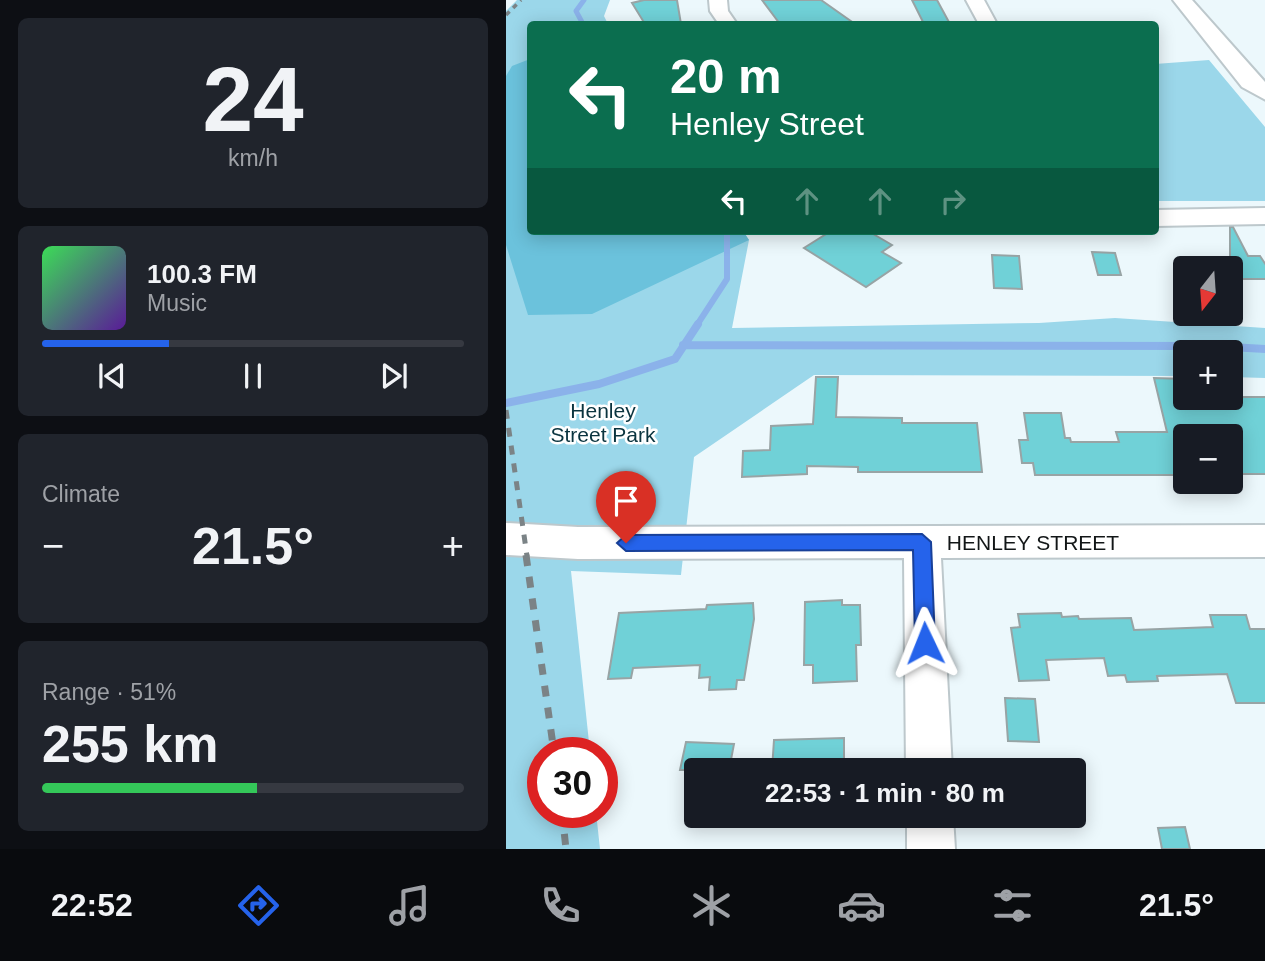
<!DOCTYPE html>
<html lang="en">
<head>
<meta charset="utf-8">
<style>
  :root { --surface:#171b24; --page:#20242c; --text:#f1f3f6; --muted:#9ea1a6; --line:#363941; --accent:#2563eb }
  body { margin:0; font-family:Helvetica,sans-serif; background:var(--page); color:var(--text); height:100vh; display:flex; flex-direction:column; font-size:26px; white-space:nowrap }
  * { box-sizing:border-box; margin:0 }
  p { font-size:23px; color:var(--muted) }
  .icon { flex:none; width:38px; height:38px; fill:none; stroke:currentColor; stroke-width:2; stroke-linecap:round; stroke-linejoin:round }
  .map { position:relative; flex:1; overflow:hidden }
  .side { display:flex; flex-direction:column; gap:18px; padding:18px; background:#0d0f14; width:506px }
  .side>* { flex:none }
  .guide { position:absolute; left:21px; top:21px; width:632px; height:214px; border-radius:7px; box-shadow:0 4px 18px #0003; background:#0b6e4f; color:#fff; overflow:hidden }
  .needle { width:46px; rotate:197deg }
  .fabs { position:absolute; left:667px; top:256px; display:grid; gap:14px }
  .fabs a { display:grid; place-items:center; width:70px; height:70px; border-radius:7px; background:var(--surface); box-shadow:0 4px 18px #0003; font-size:35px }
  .speed { position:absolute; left:21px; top:737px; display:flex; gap:14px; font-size:35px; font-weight:700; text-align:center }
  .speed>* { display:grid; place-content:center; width:91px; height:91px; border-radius:50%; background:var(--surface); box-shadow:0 4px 18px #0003; line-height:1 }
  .speed .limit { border:10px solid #d22; background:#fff; color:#111 }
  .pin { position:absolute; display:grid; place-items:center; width:60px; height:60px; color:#fff; margin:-72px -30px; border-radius:50% 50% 50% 0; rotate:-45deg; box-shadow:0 0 7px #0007 }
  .pin .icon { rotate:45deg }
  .me { position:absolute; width:77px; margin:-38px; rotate:358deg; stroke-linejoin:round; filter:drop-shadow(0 0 5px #0008) }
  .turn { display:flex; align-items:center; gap:24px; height:147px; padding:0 28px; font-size:32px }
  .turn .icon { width:91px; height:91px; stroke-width:2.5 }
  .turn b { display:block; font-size:49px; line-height:60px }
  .lanes { display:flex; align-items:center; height:66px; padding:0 28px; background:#0003; justify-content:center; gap:35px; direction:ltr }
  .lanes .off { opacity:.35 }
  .big { font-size:52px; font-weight:600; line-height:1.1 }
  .side .tile { flex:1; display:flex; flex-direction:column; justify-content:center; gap:10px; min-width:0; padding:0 24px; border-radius:10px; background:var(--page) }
  .side .dial { align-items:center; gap:0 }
  .dial b { font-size:91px; line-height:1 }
  .song { display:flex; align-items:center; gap:21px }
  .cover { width:84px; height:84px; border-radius:10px; background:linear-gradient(135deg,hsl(130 70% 55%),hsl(270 70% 35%)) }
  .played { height:7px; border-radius:4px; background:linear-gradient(90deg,var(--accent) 30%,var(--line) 30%) }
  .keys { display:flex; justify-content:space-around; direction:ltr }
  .heat { display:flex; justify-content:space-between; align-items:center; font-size:38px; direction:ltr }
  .charge { height:10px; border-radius:5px; background:linear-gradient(90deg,#34c759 51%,var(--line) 0) }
  .trip { position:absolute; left:178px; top:758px; width:402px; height:70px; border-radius:7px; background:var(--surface); box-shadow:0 4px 18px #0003; font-weight:600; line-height:70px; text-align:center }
  .menu { display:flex; height:112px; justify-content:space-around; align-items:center; background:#090b0e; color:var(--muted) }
  .menu .icon { width:49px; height:49px }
  .menu .current { color:var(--accent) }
  .menu b { font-size:32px; color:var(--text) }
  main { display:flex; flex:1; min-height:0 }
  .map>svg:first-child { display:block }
  .green { fill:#9bd7ea }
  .forest { fill:#6bc2dc }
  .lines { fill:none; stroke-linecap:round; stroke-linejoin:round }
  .stream-far2 { stroke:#8bb2ea; stroke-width:5 }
  .stream-far1 { stroke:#8bb2ea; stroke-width:6 }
  .stream { stroke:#8bb2ea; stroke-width:8 }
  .building { fill:#70d1d7; stroke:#98a4a5; stroke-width:2 }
  .minor-casing { stroke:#bdc8cc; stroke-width:4 }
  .minor { fill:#fff; fill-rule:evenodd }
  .rail-far2 { stroke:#7b8386; stroke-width:3.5; stroke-dasharray:5 5; stroke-linecap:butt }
  .rail-far1 { stroke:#7b8386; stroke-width:5; stroke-dasharray:9 9; stroke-linecap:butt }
  .rail { stroke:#7b8386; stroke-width:7; stroke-dasharray:11 11; stroke-linecap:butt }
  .route { fill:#2563eb; stroke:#184099; stroke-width:2 }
  .labels { text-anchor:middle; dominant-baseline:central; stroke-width:5; stroke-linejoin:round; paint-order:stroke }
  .park-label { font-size:21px; fill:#0a343f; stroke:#fff }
  .street-label { font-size:21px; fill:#121617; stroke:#fff }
</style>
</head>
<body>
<main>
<section class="side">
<div class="tile dial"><b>24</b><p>km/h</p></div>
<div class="tile">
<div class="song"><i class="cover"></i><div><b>100.3 FM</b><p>Music</p></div></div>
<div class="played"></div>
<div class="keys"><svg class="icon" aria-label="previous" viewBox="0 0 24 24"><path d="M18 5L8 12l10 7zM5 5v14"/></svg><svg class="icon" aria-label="pause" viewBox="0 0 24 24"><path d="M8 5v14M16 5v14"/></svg><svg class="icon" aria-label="next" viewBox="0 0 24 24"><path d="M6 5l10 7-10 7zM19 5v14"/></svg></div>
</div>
<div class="tile"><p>Climate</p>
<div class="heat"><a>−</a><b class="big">21.5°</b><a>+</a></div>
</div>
<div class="tile"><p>Range · 51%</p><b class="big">255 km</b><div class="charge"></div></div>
</section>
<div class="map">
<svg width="760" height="849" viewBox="0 0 760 849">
  <rect width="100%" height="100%" fill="#ecf8fc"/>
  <path class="green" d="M11,0H104L98,16L102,24H24V231H237L243,240L226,328L533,323L609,318L759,328V378L725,377L724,352H679V376L308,375L188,457L175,575L65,571L84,752H37V812H90L94,849H0V11Z
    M703,60L759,127V201H649V64Z"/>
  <path class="forest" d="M24,59V231H237L243,240L86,314L22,315L0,245V76L6,66Z"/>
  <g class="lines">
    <path class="stream-far2" d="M77,24L70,11L78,0"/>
    <path class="stream-far1" d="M191,325L221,279V231"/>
    <path class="stream" d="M177,345L707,346L760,349
      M0,403L93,384L169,359L192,324"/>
  </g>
  <path class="building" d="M138,0H171L175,24H139L126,3Z
    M256,0H315L349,24H274Z
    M406,0H431L444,24H418Z
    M724,227H727L742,256H754L760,265V279H724Z
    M325,231H362L386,245L376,252L395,263L360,287L298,248Z
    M586,252L609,253L615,275H592Z
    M486,255L513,256L516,289L488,288Z
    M310,377H332L330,417L396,418V423H471L476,472H352V467L301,466V474L236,477L237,451L264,450L265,426L307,424Z
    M648,378L679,379V397H760V474H724V436H679V475H529L527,463H516L513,440H522L518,413H555L559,438H564L565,442H613L610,432H661Z
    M336,600V605H354L355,645H350L351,681L307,683V665H298L299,602Z
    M247,603L248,619L238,680H231L230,689L203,690L204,677L193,678L194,665L127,668L125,678L102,679L113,613L200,609L201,605Z
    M555,613L556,617L572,616L573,619L625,618L628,630L707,627L704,615H740L744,629H760V703H730L721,674L651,676L652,681L621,682L619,675L602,676L598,658L540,660L543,680L513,681L505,628L514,627L512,614Z
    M499,698L529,699L533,742L502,741Z
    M338,738V770H266L268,740Z
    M180,742L228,744L223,770H174Z
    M679,827L684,849H656L652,828Z"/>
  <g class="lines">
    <g class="minor-casing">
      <path id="minor" d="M203,0H221L222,11L231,24H213L204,11Z
        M460,0H478L491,24H473Z
        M667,0H686L760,83V100L736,87Z
        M760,208V224L649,226V210Z
        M0,523L72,527L760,525V557L435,558L446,770H400L398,558L72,559L0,555Z
        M401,816H447L449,849H401Z"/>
    </g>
    <use href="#minor" class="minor"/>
    <path class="rail-far2" d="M0,15L15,0"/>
    <path class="rail-far1" d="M0,410L21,556"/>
    <path class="rail" d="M20,555L48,752
      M56,812L60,849"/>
  </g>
  <path class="route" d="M416,534L425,542L429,643L426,650L419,653L412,650L409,643L407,550L120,551L111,543L120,535Z"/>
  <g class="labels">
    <g class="park-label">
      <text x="97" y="410">Henley<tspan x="97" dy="24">Street Park</tspan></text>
    </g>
    <g class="street-label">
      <text x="527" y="542">HENLEY STREET</text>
    </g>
  </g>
</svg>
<div class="fabs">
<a><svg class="needle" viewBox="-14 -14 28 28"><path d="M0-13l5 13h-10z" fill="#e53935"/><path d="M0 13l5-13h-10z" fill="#9ea1a6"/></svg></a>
<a>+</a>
<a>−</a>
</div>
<div class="speed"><div class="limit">30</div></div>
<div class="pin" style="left:120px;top:543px;background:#d93025"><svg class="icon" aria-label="arrive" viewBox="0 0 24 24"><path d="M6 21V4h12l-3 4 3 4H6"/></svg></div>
<svg class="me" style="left:419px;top:643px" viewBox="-20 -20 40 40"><path d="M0-17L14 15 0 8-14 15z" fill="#2563eb" stroke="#fff" stroke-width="4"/></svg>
<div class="trip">22:53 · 1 min · 80 m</div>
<div class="guide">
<div class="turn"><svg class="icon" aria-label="left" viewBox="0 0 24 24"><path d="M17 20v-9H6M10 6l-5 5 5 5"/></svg><div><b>20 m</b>Henley Street</div></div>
<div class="lanes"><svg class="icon" aria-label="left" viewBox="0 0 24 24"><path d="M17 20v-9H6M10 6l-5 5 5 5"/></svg><svg class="icon off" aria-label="ahead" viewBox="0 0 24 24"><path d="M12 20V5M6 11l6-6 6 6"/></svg><svg class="icon off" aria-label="ahead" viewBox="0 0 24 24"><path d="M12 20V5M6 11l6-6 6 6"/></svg><svg class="icon off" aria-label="right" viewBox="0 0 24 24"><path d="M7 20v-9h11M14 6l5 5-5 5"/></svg></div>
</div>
</div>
</main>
<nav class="menu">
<b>22:52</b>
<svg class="icon current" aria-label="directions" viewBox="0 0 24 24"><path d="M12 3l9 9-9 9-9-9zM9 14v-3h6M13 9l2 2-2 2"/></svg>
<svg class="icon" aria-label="music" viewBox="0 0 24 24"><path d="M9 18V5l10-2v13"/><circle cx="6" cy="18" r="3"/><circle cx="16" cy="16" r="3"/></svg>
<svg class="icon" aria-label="phone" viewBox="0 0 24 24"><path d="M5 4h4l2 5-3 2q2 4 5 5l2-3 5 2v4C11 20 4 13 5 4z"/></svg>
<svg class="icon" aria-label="climate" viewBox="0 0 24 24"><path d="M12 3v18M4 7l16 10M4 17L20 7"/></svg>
<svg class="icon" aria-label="car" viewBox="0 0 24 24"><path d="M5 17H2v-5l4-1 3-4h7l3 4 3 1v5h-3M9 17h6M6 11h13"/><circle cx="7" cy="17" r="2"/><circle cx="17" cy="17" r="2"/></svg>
<svg class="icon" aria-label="filters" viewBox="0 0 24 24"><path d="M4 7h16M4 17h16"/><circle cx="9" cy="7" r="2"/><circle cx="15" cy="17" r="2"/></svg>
<b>21.5°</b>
</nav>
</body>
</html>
